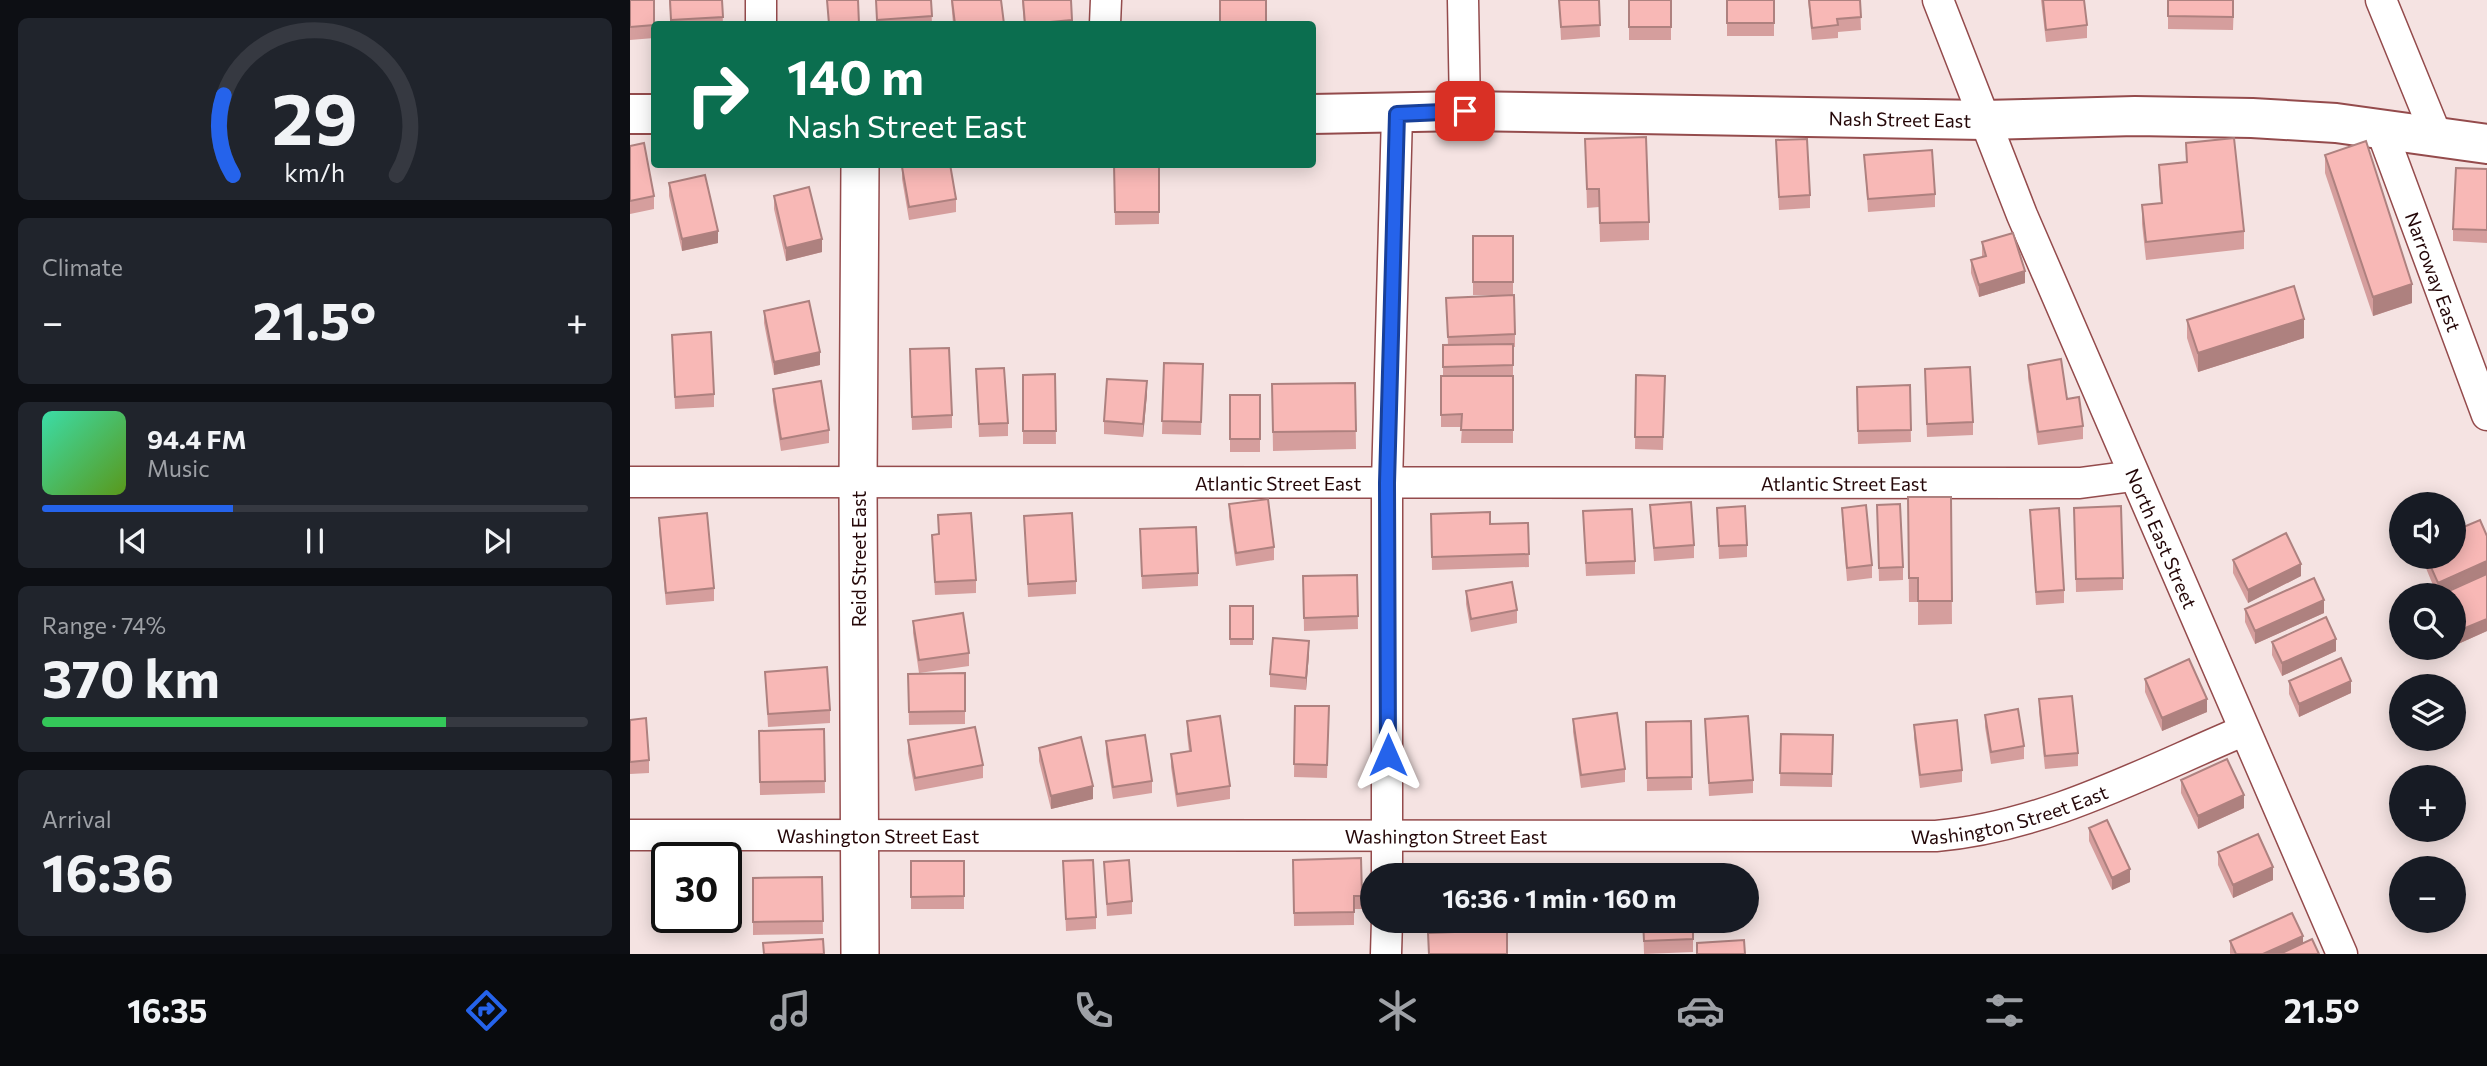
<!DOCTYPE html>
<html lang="en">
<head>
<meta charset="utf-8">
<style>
  :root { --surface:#171b24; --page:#20242c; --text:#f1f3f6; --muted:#9ea1a6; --line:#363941; --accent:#2563eb }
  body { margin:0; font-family:Commissioner,sans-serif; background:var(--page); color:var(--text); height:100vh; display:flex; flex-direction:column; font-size:26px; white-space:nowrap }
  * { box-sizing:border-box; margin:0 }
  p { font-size:23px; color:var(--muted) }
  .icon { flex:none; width:38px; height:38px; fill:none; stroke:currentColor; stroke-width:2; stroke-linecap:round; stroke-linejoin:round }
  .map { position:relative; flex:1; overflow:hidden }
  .panel { display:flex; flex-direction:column; gap:18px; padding:18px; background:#0d0f14; width:630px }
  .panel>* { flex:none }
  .guide { position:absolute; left:21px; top:21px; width:665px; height:147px; border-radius:7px; box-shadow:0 4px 18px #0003; background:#0b6e4f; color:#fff; overflow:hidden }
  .controls { position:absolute; left:1759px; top:492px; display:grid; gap:14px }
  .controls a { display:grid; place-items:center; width:77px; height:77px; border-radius:50%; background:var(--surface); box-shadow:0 4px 18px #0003; font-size:35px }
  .speed { position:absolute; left:21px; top:842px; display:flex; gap:14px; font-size:35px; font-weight:700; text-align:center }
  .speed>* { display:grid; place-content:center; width:91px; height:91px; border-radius:50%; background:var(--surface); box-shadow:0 4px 18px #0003; line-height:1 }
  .speed .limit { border:4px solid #111; border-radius:10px; background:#fff; color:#111 }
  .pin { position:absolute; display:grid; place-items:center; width:60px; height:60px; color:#fff; margin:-30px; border-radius:14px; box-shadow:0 4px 10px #0006 }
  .me { position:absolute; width:77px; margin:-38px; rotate:0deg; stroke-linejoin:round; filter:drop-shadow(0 0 5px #0008) }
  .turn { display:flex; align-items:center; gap:24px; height:147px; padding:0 21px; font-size:32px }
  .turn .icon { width:91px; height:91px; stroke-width:2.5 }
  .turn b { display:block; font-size:49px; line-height:60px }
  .big { font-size:52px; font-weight:700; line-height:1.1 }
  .panel .tile { flex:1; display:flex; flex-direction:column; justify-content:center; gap:10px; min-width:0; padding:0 24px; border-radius:10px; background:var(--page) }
  .panel .dial { align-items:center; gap:0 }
  .dial svg { height:182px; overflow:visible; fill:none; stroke:var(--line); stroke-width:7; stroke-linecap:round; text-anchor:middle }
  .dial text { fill:var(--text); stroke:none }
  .song { display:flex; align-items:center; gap:21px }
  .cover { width:84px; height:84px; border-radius:10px; background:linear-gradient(135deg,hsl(160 70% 55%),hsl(90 70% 35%)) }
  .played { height:7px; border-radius:4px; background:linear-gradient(90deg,var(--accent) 35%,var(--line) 35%) }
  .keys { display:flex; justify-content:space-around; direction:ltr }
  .heat { display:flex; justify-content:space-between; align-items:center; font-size:38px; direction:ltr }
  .charge { height:10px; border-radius:5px; background:linear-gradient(90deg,#34c759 74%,var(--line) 0) }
  .trip { position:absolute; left:730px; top:863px; width:399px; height:70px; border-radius:35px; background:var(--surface); box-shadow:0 4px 18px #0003; font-weight:700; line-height:70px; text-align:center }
  .dock { display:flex; height:112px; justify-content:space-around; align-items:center; background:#090b0e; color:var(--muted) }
  .dock .icon { width:49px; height:49px }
  .dock .current { color:var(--accent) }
  .dock b { font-size:32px; color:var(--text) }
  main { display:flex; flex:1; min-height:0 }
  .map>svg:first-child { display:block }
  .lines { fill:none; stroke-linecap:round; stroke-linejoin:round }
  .minor-casing { stroke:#944b4c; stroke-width:33 }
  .tertiary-casing { stroke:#944b4c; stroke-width:40 }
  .secondary-casing { stroke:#944b4c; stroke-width:42 }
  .minor { stroke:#fff; stroke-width:30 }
  .tertiary { stroke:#fff; stroke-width:37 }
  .secondary { stroke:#fff; stroke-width:38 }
  .wall { fill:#d59e9d }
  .shaded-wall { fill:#ae817f }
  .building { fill:#f8b8b6; stroke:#ae817f; stroke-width:2 }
  .route-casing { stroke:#184099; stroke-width:18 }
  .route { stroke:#2563eb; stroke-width:12 }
  .labels { text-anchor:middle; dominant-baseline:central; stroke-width:6; stroke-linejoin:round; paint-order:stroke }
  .street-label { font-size:19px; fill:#240708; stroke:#fff }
</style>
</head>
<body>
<main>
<section class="panel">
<div class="tile dial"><svg viewBox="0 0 100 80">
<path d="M14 69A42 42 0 1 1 86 69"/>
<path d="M14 69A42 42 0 0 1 10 34" stroke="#2563eb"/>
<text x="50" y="56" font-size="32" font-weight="700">29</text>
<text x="50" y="72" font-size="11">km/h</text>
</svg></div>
<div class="tile"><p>Climate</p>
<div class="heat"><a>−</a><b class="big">21.5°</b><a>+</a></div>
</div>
<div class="tile">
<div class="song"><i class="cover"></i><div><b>94.4 FM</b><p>Music</p></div></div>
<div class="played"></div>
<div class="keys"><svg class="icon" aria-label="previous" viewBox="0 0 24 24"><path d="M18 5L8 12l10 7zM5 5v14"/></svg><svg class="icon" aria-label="pause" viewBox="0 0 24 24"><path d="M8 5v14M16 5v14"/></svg><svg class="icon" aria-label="next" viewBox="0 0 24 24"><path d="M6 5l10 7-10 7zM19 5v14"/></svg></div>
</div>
<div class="tile"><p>Range · 74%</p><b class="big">370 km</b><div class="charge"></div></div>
<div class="tile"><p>Arrival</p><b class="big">16:36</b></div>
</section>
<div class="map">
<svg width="1857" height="954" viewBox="0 0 1857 954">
  <rect width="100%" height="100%" fill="#f5e3e2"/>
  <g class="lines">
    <g class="minor-casing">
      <g id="minor">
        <path d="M131,0V24"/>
        <path d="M833,0L835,111"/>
        <path id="s1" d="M1308,0L1392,215L1712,954"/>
        <path d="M1751,0L1807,137"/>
        <path d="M475,24L476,0"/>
        <path id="s2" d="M1751,129L1857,415"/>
        <path id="s3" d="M0,482L1450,483L1503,476"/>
        <path id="s4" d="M0,835L1306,836C1414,827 1515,772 1613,731"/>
        <path d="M757,875V483L767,114"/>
        <path d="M756,954L757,920"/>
      </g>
    </g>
    <g class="tertiary-casing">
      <path id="tertiary" d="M230,954L228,484L230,164"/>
    </g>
    <g class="secondary-casing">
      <g id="secondary">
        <path d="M0,114H24"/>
        <path id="s5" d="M682,114L835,111L1354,120L1505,116L1622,118L1706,123L1857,144"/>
      </g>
    </g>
    <use href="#minor" class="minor"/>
    <use href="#tertiary" class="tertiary"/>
    <use href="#secondary" class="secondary"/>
  </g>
  <path class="wall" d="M0,0L25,24L24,38L0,40Z
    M39,0H92L93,24H41Z
    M246,0H301L302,24H247Z
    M321,0H371L374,24H323Z
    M392,0H441L442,24H394Z
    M929,0H969L970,37L931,40Z
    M999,0H1041V40H999Z
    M1097,0H1144V36H1097Z
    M1178,0H1230L1231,30L1208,32V38L1182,40Z
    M1411,0H1454L1457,25V38L1416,42Z
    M1538,0H1604L1603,30L1538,29Z
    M955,139L1019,222V240L970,242L969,207L957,208Z
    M1146,140L1180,195V208L1149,210Z
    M1556,143L1614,231V249L1516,260L1512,224V205L1531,203L1529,184V165L1556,162Z
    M0,146L24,196V209L0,214Z
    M1234,155L1305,194V207L1238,212Z
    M1695,155L1782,303L1743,316L1695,173Z
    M484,164H529V224L485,225Z
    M272,167L326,199V212L279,220L272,179Z
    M1857,169V243L1823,241V229Z
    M39,183L88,243L52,251L39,196Z
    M144,196L192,252L156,261L144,209Z
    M843,236H883V295L885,334V347H883V443H831L832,427H811V376H813V345H818L816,298L882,295H843Z
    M1352,242L1395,283L1349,297L1341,273V260L1352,257Z
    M134,311L190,365L144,375L134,323Z
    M1557,320L1674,338L1568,372L1557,338Z
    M42,335L84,394V407L45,409Z
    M280,362L322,415V428L282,430Z
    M534,363L573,364L571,435L532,434Z
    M1398,365L1437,399L1453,426V439L1408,445L1398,378Z
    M346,369L378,423V436L349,437Z
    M425,374L426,444H393V375Z
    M1006,375L1035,376L1033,450L1005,449Z
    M1295,382L1343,422V435L1297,437Z
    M725,383L726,449L643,451L642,384Z
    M1280,385L1281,442L1228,444L1227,387Z
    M143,389L199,430V443L151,451L143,401Z
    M517,394L513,437L474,434V421Z
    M600,395H630V452H600Z
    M1278,497H1321L1322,624L1288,625V602H1279Z
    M599,504L644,547V560L606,566L599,517Z
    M1020,505L1064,545V558L1024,561Z
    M1247,505L1273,567V580L1249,581Z
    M1087,508L1117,545V557L1089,559Z
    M1212,508L1242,565V578L1217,581L1212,520Z
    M1444,508L1493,578V590L1446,592Z
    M1400,510L1434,590V603L1406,605Z
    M953,511L1005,561V574L956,576Z
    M801,514L860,524L898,523L899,567L802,570Z
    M308,515L346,580V593L305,595L302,535L308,534Z
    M394,516L446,581V594L398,597Z
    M29,518L84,588V601L36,605L29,531Z
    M510,529L568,573V586L512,589Z
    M1791,556H1824L1857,574L1807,595Z
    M1603,560L1671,576L1618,603L1603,573Z
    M1857,574V631L1828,644L1824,633V595Z
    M727,575L728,629L674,631L673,576Z
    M836,591L887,610V623L841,632L836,604Z
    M600,606H623V645H600Z
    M1615,609L1694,613L1625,644L1615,622Z
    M283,621L339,653V666L289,673L283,633Z
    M1642,642L1706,651L1652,676L1642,655Z
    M679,654L676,690L640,687V674Z
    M135,672L200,710V723L138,727Z
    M335,673V724L279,725L278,674Z
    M1515,679L1577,712L1532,731L1515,692Z
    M1659,681L1721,693L1669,717L1659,694Z
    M1409,699L1448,753V766L1415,769L1409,712Z
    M665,706H699L697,778L664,777Z
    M1355,715L1394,746V759L1361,764L1355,727Z
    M943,719L995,769V782L951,788L943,732Z
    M1075,719L1123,780V793L1079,796Z
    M0,720L19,760V773L0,774Z
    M557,721L600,786V799L547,807L541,767V754L559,751L557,734Z
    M1061,721L1062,790L1017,791L1016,722Z
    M1284,725L1332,770V782L1290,788L1284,738Z
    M194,729L195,793L130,795L129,731Z
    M1151,734L1203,735L1202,787L1150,786Z
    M278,740L353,765V778L285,791L278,753Z
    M476,741L522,781V793L483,799L476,754Z
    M409,748L463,799L421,809L409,761Z
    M1551,780L1614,808L1568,829L1551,793Z
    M1459,828L1500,882L1482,890L1459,841Z
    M1588,852L1643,880L1603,898L1588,865Z
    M731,858L732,909H724V925L664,926L663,860Z
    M281,861H334V909H281Z
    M433,861L466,917V929L436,931Z
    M474,862L502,901V914L477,916Z
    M192,877L193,934L123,935V878Z
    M797,920H874V922L797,927Z
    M988,920V933H942V921Z
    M1013,920H1063V952L1014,954Z
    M1600,941L1673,943L1689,954H1600Z"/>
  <path class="shaded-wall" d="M88,231V243L52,251V239Z
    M192,239V252L156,261V248Z
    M1395,271V283L1349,297V285Z
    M1782,284V303L1743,316V297Z
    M1674,319V338L1568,372V353Z
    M190,352V365L144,375V362Z
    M517,381V394L513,437V424Z
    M1857,561V574L1808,595V583Z
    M1671,564V576L1618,603V590Z
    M1694,600V613L1625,644V631Z
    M1857,619V631L1828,644V631Z
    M1706,639V651L1652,676V663Z
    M679,641V654L676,690V678Z
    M1721,681V693L1669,717V704Z
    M1577,699V712L1532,731V718Z
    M463,786V799L421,809V796Z
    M1614,795V808L1568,829V816Z
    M1643,867V880L1603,898V885Z
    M1500,869V882L1482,890V878Z
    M1673,936V949L1661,954H1633Z"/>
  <path class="building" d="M0,0H24V25L0,27Z
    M40,0H92L93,17L41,20Z
    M197,0H228L229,24H199Z
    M246,0H301L302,16L247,20Z
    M322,0H371L374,24H325Z
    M393,0H441L442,20L421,22V24H395Z
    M590,0H636V24H590Z
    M929,0H969L970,25L931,27Z
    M999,0H1041V27H999Z
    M1097,0H1144V23H1097Z
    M1179,0H1230L1231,17L1207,19L1208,25L1182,28Z
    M1413,0H1454L1457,25L1416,30Z
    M1538,0H1603V17L1538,16Z
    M1016,137L1019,222L970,223L969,189H957L955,139Z
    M1604,138L1614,231L1516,242L1512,205L1532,203L1529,165L1557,162L1556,143Z
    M1177,139L1180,195L1149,197L1146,140Z
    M1736,141L1782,284L1743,297L1695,155Z
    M14,143L24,196L0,201V146Z
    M1302,150L1305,194L1238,199L1234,155Z
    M283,164H320L326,199L279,207L272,167Z
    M484,164H529V212H485Z
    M1826,168L1857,169V230L1823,229Z
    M75,175L88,231L52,239L39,183Z
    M179,187L192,239L156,248L144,196Z
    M1383,233L1395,271L1349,285L1341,260L1356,256L1352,242Z
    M843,236H883V282H843Z
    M1664,286L1674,319L1568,353L1557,320Z
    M884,295L885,334L818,337L816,298Z
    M179,301L190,352L144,362L134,311Z
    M81,332L84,394L45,397L42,335Z
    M883,344V365L813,367V345Z
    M319,348L322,415L282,417L280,349Z
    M1431,359L1437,399L1449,397L1453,426L1408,432L1398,365Z
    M534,363L573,364L571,422L532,421Z
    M1340,367L1343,422L1297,424L1295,369Z
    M374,368L378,423L349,424L346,369Z
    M425,374L426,431H393V375Z
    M1006,375L1035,376L1033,437H1005Z
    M811,376H883V430H831L832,414L811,415Z
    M477,379L517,381L513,424L474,421Z
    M191,381L199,430L151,439L143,389Z
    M725,383L726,431L643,432L642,384Z
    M1280,385L1281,430L1228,431L1227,387Z
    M600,395H630V439H600Z
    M1278,497H1321L1322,601H1288V578H1279Z
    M638,499L644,547L606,553L599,504Z
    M1061,502L1064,545L1024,548L1020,505Z
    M1270,504L1273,567L1249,568L1247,505Z
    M1236,505L1242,565L1217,568L1212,508Z
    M1115,506L1117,545L1089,546L1087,508Z
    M1491,506L1493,578L1446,579L1444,508Z
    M1429,508L1434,590L1406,592L1400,510Z
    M1002,509L1005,561L956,563L953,511Z
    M860,512V524L898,523L899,554L802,557L801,514Z
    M77,513L84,588L36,593L29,518Z
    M341,513L346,580L305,582L302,535L309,534L308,515Z
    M442,513L446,581L398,584L394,516Z
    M1850,520L1857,536V561L1808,583L1796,556H1824V531Z
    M566,527L568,573L512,576L510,529Z
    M1656,533L1671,564L1618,590L1603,560Z
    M1857,574V619L1828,631L1824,620V595H1813L1812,594Z
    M727,575L728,616L674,618L673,576Z
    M1684,578L1694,600L1625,631L1615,609Z
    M882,582L887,610L841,619L836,591Z
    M600,606H623V639H600Z
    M333,613L339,653L289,660L283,621Z
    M1696,617L1706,639L1652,663L1642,642Z
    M643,638L679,641L676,678L640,674Z
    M1711,658L1721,681L1669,704L1659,681Z
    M1559,659L1577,699L1532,718L1515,679Z
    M197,667L200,710L138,714L135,672Z
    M335,673V711L279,712L278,674Z
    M1442,696L1448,753L1415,756L1409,699Z
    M665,706H699L697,765L664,764Z
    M1388,709L1394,746L1361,752L1355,715Z
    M987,713L995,769L951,775L943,719Z
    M590,716L600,786L547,794L541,754L561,751L557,721Z
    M1118,716L1123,780L1079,783L1075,719Z
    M16,718L19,760L0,762V720Z
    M1327,720L1332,770L1290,775L1284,725Z
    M1061,721L1062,777L1017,778L1016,722Z
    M345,727L353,765L285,778L278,740Z
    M194,729L195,781L130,782L129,731Z
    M1151,734L1203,735L1202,774L1150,773Z
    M515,735L522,781L483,787L476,741Z
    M451,737L463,786L421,796L409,748Z
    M1597,759L1614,795L1568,816L1551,780Z
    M1477,820L1500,869L1482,878L1459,828Z
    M1628,834L1643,867L1603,885L1588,852Z
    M731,858L732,896H724V912L664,913L663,860Z
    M463,860L466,917L436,919L433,861Z
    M499,860L502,901L477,904L474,862Z
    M281,861H334V896L281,897Z
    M1061,866V875H1011V867Z
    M871,869L872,875H795V874Z
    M942,869H988V875H942Z
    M192,877L193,921L123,922V878Z
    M1662,913L1673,936L1633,954H1606L1600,941Z
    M1013,920H1063V939L1014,941Z
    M877,930V954H799L798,933Z
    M193,939L194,954H134L133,943Z
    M1682,939L1689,954H1650Z
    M1114,940L1115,954H1067V943Z"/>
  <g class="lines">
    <g class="route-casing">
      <path id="route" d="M758,755L757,483L767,114L835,111"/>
    </g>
    <use href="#route" class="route"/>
  </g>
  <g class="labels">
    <g class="street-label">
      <text stroke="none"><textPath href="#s5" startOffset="588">Nash Street East</textPath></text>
      <text stroke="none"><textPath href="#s2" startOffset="152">Narroway East</textPath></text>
      <text stroke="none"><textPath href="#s3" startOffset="648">Atlantic Street East</textPath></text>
      <text stroke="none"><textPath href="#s3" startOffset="1214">Atlantic Street East</textPath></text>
      <text stroke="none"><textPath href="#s1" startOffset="583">North East Street</textPath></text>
      <text transform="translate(228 559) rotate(-90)">Reid Street East</text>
      <text stroke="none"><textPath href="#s4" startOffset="1382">Washington Street East</textPath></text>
      <text stroke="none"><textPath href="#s4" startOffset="248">Washington Street East</textPath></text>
      <text stroke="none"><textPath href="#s4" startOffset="816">Washington Street East</textPath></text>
    </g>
  </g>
</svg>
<div class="controls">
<a><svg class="icon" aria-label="sound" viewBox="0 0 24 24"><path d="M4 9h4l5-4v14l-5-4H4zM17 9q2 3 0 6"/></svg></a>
<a><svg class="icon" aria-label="search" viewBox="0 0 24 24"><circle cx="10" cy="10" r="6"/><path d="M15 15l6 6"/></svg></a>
<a><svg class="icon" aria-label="layers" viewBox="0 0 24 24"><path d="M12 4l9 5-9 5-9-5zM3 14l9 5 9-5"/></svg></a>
<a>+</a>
<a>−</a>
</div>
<div class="speed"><div class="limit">30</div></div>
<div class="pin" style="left:835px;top:111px;background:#d93025"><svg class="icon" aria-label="arrive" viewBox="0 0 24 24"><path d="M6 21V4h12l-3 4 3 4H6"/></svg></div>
<svg class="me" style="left:758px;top:755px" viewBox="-20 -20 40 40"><path d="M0-17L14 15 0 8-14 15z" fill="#2563eb" stroke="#fff" stroke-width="4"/></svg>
<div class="trip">16:36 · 1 min · 160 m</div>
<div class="guide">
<div class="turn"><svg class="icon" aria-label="right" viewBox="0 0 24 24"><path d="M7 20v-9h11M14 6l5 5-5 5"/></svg><div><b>140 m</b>Nash Street East</div></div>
</div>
</div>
</main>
<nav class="dock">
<b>16:35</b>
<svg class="icon current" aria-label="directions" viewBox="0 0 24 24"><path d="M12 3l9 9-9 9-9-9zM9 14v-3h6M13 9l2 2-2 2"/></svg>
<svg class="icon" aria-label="music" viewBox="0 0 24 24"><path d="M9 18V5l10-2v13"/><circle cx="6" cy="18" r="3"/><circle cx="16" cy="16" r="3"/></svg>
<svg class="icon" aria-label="phone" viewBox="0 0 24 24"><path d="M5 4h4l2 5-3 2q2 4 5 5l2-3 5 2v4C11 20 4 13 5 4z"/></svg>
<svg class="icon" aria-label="climate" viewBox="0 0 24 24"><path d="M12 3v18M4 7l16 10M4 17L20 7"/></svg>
<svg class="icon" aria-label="car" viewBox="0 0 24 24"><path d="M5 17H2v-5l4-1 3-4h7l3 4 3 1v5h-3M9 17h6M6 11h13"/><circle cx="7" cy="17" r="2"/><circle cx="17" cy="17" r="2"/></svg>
<svg class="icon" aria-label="filters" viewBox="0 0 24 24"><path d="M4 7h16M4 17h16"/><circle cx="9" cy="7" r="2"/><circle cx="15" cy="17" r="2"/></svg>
<b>21.5°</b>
</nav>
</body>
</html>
